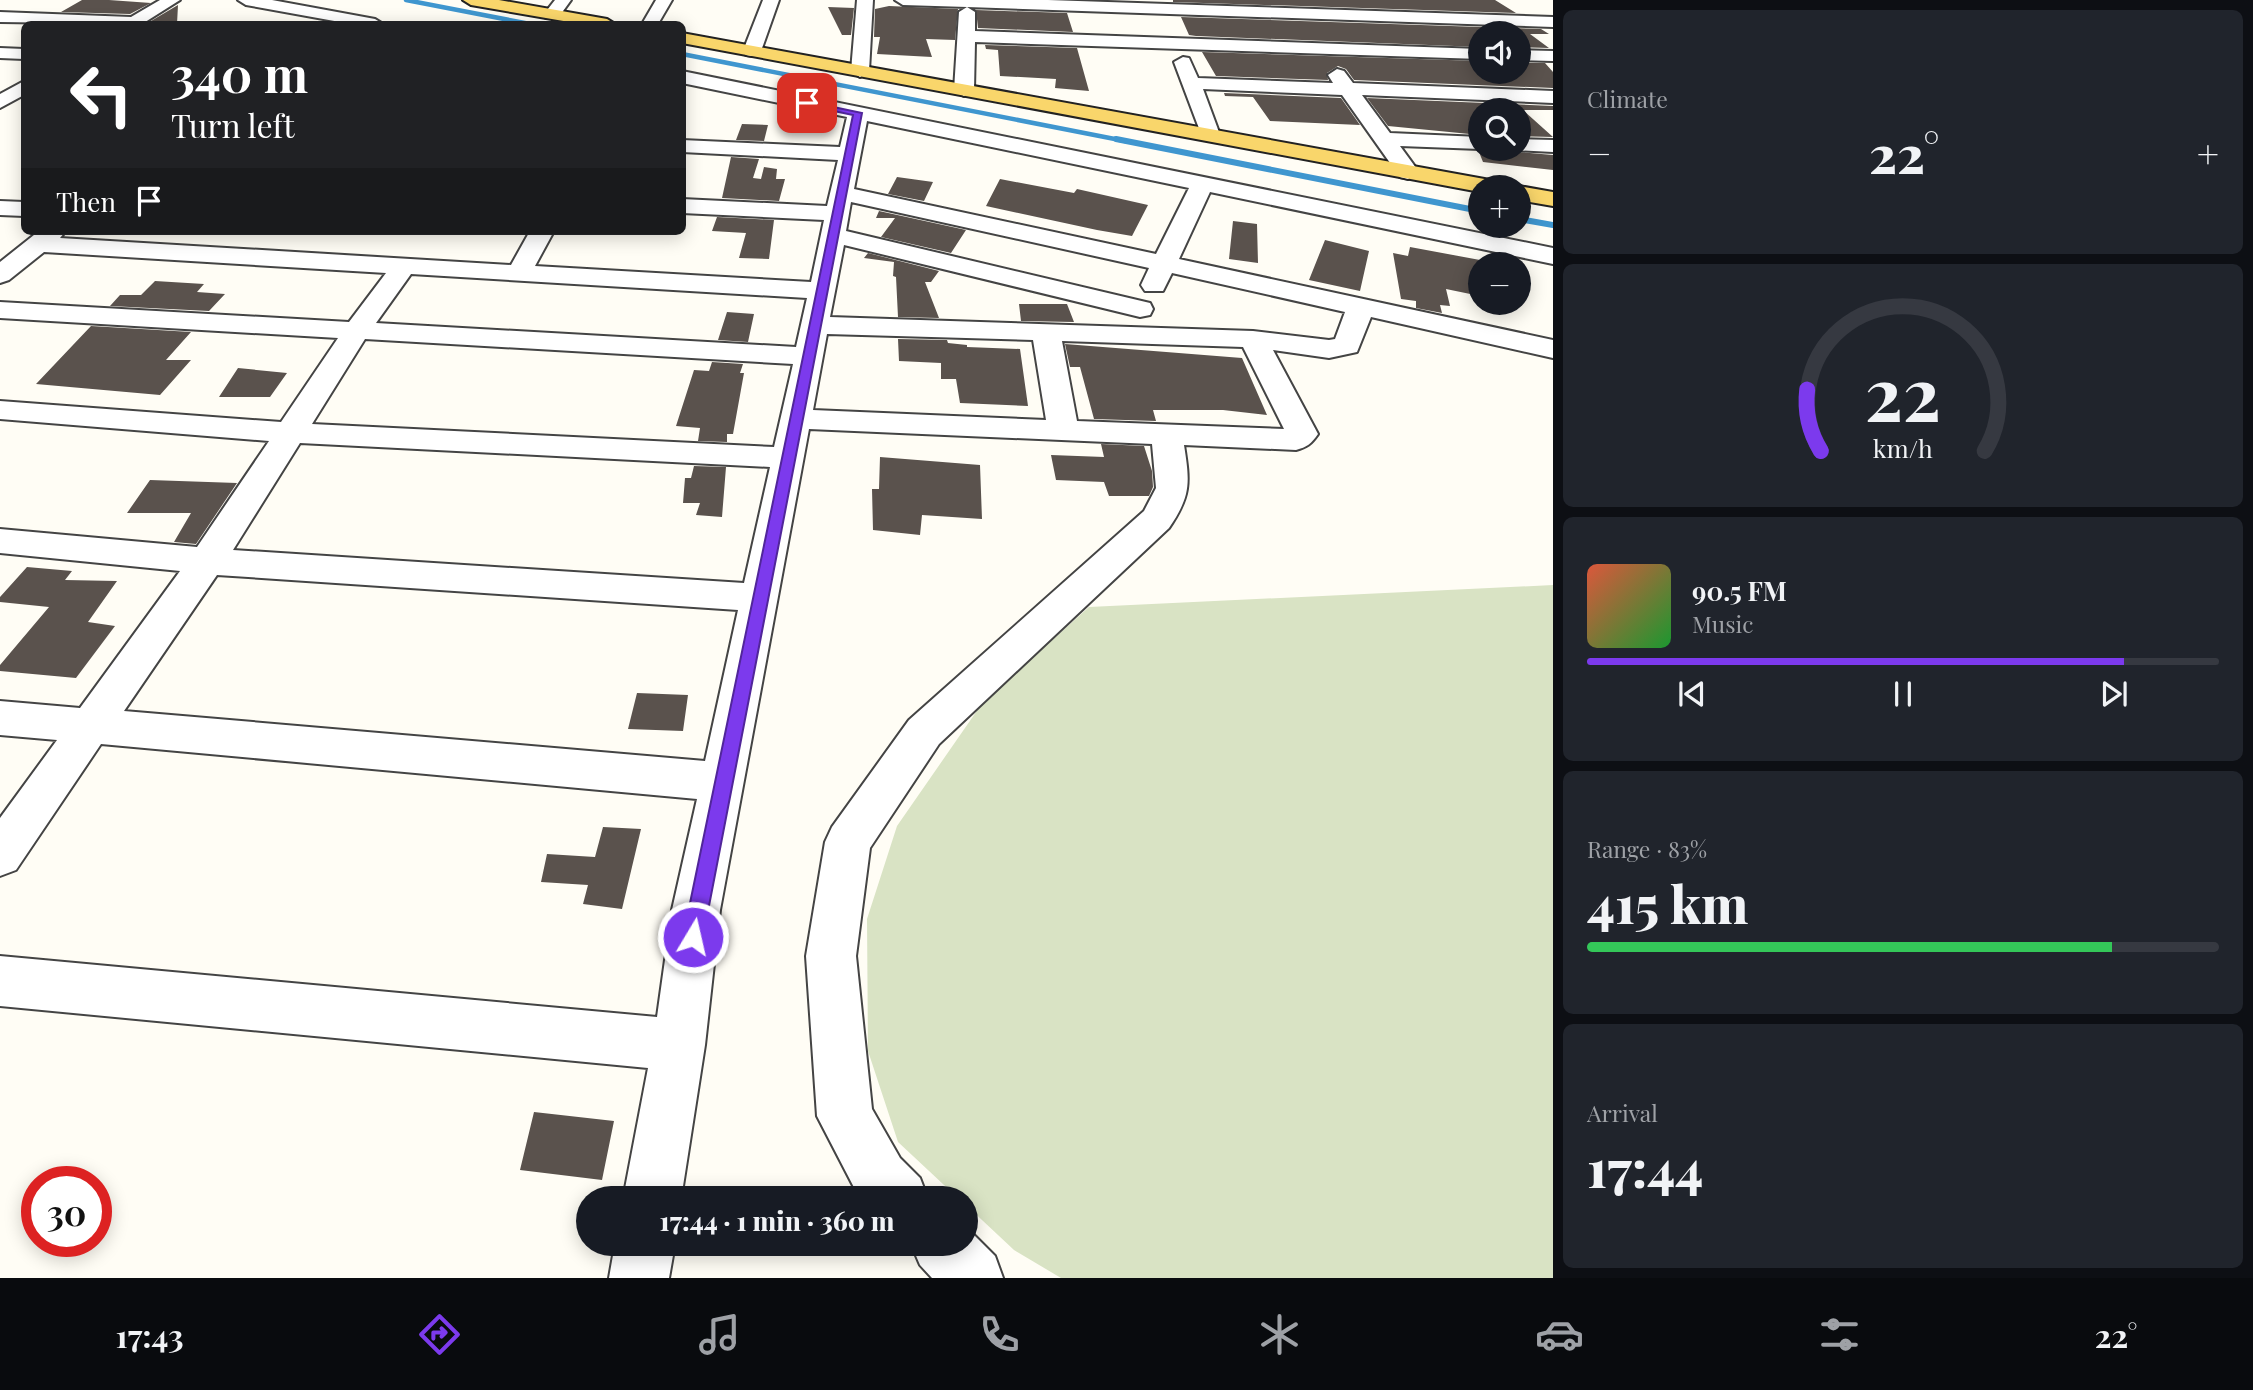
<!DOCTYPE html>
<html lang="en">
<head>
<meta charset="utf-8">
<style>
  :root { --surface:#171b24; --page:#20242c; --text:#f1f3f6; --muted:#9ea1a6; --line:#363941; --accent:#7c3aed }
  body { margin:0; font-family:"Playfair Display",serif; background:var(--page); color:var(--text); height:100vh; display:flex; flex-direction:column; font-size:26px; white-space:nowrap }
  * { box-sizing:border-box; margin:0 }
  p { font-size:23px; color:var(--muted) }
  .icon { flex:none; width:38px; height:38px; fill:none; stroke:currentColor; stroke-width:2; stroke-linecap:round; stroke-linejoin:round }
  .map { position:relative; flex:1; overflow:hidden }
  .details { display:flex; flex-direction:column; gap:10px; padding:10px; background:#0d0f14; width:700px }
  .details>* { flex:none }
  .hud { position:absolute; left:21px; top:21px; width:665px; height:214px; border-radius:10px; box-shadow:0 4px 18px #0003; background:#202124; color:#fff; overflow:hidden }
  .controls { position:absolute; left:1468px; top:21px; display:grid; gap:14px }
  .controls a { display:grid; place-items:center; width:63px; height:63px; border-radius:50%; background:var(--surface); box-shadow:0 4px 18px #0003; font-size:35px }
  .speed { position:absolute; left:21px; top:1166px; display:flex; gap:14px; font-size:35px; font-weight:700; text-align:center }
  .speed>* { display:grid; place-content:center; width:91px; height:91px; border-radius:50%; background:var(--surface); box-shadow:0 4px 18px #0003; line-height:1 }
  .speed .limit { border:10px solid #d22; background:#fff; color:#111 }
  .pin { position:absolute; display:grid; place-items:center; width:60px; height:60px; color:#fff; margin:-30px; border-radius:14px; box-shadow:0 4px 10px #0006 }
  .me { position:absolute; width:77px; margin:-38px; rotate:9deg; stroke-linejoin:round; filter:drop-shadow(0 0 5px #0008) }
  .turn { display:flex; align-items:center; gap:24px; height:147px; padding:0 35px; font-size:32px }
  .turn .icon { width:91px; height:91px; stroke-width:2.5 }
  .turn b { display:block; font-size:49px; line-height:60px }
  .then { display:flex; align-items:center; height:66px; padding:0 35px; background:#0003; gap:14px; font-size:26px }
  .big { font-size:52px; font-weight:800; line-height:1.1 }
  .details .widget { flex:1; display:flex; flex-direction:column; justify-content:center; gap:10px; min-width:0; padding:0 24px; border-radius:10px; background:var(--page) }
  .details .dial { align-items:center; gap:0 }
  .dial svg { height:182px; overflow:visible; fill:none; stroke:var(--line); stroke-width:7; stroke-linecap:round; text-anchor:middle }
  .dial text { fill:var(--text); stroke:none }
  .song { display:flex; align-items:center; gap:21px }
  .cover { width:84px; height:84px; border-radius:10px; background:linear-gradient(135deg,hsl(10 70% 55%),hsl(130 70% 35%)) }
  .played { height:7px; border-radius:4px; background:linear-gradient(90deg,var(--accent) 85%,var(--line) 85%) }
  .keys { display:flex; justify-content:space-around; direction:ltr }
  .heat { display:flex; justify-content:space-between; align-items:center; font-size:38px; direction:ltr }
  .charge { height:10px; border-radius:5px; background:linear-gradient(90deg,#34c759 83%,var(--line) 0) }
  .trip { position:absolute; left:576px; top:1186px; width:402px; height:70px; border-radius:35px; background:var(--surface); box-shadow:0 4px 18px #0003; font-weight:800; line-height:70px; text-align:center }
  .tabs { display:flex; height:112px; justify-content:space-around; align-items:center; background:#090b0e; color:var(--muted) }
  .tabs .icon { width:49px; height:49px }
  .tabs .on { color:var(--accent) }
  .tabs b { font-size:32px; color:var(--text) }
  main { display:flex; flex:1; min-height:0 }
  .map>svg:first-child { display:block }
  .cemetery { fill:#d9e3c4 }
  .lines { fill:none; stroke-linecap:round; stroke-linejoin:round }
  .stream-far1 { stroke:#3f96cf; stroke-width:4.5 }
  .stream { stroke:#3f96cf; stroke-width:6 }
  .building { fill:#5a524d }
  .minor-casing { stroke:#444; stroke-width:4 }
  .major-casing { stroke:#222; stroke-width:4 }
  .minor { fill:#fff; fill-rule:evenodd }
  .major { fill:#f9d66b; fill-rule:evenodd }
  .route { fill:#7c3aed; stroke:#51269a; stroke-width:2 }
</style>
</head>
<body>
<main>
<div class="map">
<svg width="1553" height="1278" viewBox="0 0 1553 1278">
  <rect width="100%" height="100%" fill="#fffdf5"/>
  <path class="cemetery" d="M1553,585V1278H1061L1014,1250L966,1205V1199H959L898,1142L868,1051L867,919L897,826L983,702L1089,607Z"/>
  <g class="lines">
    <path class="stream-far1" d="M406,0L530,24
      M682,54L1125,141"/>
    <path class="stream" d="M1116,139L1480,211
      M1519,219L1553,225"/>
  </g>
  <path class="building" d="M82,0H109L151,3L130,14L61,12Z
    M1173,0H1495L1516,13L1173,2Z
    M178,5L177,24H146Z
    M889,6L958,9L955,40L926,39L932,57L877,54L880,37H874L875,9Z
    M828,7L854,8L851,35H842Z
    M976,10L1067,13L1073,32L978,28Z
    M1181,17L1541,29L1549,34H1530L1549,48L1519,47V33H1480V47L1196,36L1189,35Z
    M985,45L1077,48L1089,91L1055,88L1056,79L1000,76L998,50L986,49Z
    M1202,52L1480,61V72H1519V63H1545L1553,72V88L1354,80L1346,69L1338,66L1327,73L1328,80L1216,76Z
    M1224,93L1341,98L1360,125L1270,121L1253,97L1225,96Z
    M1367,98L1553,106V110H1523L1553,137L1519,136V110H1480V135L1388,126Z
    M742,124L768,125L764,141L736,140Z
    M1483,149L1553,155V170L1483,162L1479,152Z
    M731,157L759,159L753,178L761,179L764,167L777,169L776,179H785L779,201L722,198Z
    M897,177L933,182L924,201L888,194Z
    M1000,179L1074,193L1077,189L1148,205L1132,236L1097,230L986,206Z
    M879,211L966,230L951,253L881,237L895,218H876Z
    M717,217L774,220L769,259L739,258L746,233L712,231Z
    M1233,221L1257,224L1258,263L1229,259Z
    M1325,240L1369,251L1360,291L1309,280Z
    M1410,247L1480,260V296L1446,289L1450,306L1440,305L1442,313L1416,308V301L1401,299L1393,253L1408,256Z
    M868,253L939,271L931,282H925L939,318L898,317L896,277L893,276L894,262L864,258Z
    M155,281L204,284L197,292L225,294L209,311L110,306L120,295H141Z
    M1019,304H1067L1074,322L1021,321Z
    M727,312L754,314L748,342L718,340Z
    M91,326L191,332L166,360H191L160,395L36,384Z
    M898,339L947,340L948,343L967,345V347L1020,349L1028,406L960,403L956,379H941V363L899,361Z
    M1065,344L1242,358L1267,415L1223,410H1153L1156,421L1094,419L1080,367H1070Z
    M712,362L743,364L740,373H744L733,434H727V442L698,441L700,428L676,426L694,370L709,371Z
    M238,368L287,373L270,397H219Z
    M1101,444L1144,446L1152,471L1153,487L1149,496H1109L1104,482L1056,480L1051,455L1104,457Z
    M880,457L980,465L982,519L922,515L920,535L873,530L872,489H879Z
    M694,466L726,467L722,517L696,515L700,503H683L685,478H691Z
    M150,480L237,483L196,544L174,542L191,513H127Z
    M27,567L72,571L65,580L117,581L88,622L115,626L76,678L0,671V665L49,607L0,602V597Z
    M637,693L688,695L683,731L628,729Z
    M603,827L641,829L622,909L583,904L588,885L541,882L547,854L595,857Z
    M534,1112L614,1121L602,1180L520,1170Z"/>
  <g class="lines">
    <g class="minor-casing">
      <path id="minor" d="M160,0H180L142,24L0,22V12L131,17Z
        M238,0H272L375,19L383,24H351L246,5Z
        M555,0H571L558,18H546L544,14Z
        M656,0H672L658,24H642Z
        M763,0H779L761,51L752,56L746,55L743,51Z
        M857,0H873L869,71L860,77L851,71Z
        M895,0H1048L1553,17V27L967,7L975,12V31L1480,49V59L975,42L974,90L964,96L954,90L959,12L967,7L903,5Z
        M0,48L24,49V59L0,58Z
        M1519,50L1553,51V61L1519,60Z
        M1183,57L1189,58L1198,78L1333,83L1328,75L1337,69L1344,71L1353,83L1553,91V103L1362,95L1390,133L1480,137V149L1400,146L1419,172L1408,179L1400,177L1342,95L1203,89L1220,135L1210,141L1203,139L1174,62Z
        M682,71L1553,248V264L1210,192L1179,259L1553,340V358L1371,317L1357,352L1329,358L1273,350L1318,434C1311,444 1307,447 1296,450L1184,445C1190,483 1191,496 1169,528L939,744L870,848L856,956L872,1109L900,1158L920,1178L928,1199H860L817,1116L806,956L825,842L832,827L909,720L1144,511L1156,488L1152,444L809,429L720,910L705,1045L681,1199H623L648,1068L0,1006V956L657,1017L672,910L697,799L101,744L16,870L0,876V818L57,740L0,735V701L80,708L180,571L0,553V529L197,547L269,441L0,419V401L281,422L338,338L0,318V302L349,322L386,273L44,252L9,280L0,283V262L39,231H66L60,238L511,265L530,231H554L535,266L811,282L824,220L682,213V199L827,206L838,160L682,152V140L840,147L847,117L682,83ZM867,121L1189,188L1156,254L854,189ZM851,202L1149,268L1141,285L1145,291H1163L1172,273L1345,312L1335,339L1329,340L1253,331L830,317L844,245L1140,317L1150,315L1153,309L1150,303L846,231ZM411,274L807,298L796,347L376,323ZM827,334L1033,340L1046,420L813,410ZM365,339L793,364L774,447L312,424ZM1062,341L1243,347L1284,429L1077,421ZM300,443L770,467L744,583L233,550ZM217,575L738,610L705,761L124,711Z
        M24,81V95L0,108V94Z
        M1519,139L1553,140V152L1511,150L1519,149Z
        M0,201L24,202V216L0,215Z
        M966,1227L995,1256L1003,1278H932L920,1265L911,1244H966Z
        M615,1244H675L669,1278H609Z"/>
    </g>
    <g class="major-casing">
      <path id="major" d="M463,0H499L607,19L615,24H581L471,5Z
        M682,33L1490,180L1501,187H1480V192L682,43Z
        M1519,186L1553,192V206L1519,200V187H1514Z"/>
    </g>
    <use href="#minor" class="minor"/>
    <use href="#major" class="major"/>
  </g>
  <path class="route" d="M805,101L862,113L703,937L700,944L693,947L686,944L683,937L853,115L805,105Z"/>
</svg>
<div class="controls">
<a><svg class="icon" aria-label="sound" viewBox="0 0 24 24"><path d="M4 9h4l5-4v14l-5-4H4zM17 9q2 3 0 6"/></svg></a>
<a><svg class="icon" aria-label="search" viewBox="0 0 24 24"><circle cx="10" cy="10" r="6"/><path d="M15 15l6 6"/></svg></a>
<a>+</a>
<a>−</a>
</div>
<div class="speed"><div class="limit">30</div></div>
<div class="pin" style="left:807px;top:103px;background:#d93025"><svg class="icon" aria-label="arrive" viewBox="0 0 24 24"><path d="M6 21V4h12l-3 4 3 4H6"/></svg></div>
<svg class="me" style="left:693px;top:937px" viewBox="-20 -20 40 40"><circle r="17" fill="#7c3aed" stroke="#fff" stroke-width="3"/><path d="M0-11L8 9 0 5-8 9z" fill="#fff"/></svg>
<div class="trip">17:44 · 1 min · 360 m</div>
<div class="hud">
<div class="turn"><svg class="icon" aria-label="left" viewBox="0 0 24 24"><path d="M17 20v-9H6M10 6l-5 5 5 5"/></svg><div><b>340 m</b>Turn left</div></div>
<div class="then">Then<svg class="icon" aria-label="arrive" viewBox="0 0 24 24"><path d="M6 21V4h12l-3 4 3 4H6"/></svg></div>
</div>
</div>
<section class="details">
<div class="widget"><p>Climate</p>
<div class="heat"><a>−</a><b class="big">22°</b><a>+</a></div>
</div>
<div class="widget dial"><svg viewBox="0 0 100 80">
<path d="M14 69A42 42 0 1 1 86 69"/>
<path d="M14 69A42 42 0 0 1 8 42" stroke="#7c3aed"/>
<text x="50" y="56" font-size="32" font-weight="700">22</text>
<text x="50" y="72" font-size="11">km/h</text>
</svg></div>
<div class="widget">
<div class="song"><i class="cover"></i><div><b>90.5 FM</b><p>Music</p></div></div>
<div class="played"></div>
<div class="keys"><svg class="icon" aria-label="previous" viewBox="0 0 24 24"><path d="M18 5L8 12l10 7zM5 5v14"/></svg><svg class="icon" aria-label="pause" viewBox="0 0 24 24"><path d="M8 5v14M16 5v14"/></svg><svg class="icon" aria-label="next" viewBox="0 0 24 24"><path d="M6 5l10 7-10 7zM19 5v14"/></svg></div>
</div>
<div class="widget"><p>Range · 83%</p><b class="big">415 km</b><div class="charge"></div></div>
<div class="widget"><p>Arrival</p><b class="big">17:44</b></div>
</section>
</main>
<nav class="tabs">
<b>17:43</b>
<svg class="icon on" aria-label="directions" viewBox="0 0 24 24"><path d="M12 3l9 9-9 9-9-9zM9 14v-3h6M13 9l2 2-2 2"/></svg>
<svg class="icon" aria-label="music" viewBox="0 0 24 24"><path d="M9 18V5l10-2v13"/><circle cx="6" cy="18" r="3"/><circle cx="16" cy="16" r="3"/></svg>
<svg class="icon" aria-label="phone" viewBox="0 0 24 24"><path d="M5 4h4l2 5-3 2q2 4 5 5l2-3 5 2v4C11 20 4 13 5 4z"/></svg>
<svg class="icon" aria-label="climate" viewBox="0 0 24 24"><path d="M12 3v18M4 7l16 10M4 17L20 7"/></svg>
<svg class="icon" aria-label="car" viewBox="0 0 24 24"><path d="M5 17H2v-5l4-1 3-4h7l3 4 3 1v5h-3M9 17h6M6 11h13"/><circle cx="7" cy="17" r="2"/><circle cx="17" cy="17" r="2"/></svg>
<svg class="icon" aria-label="filters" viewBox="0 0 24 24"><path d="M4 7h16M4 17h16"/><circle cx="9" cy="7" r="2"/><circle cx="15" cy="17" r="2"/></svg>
<b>22°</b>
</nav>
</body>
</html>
